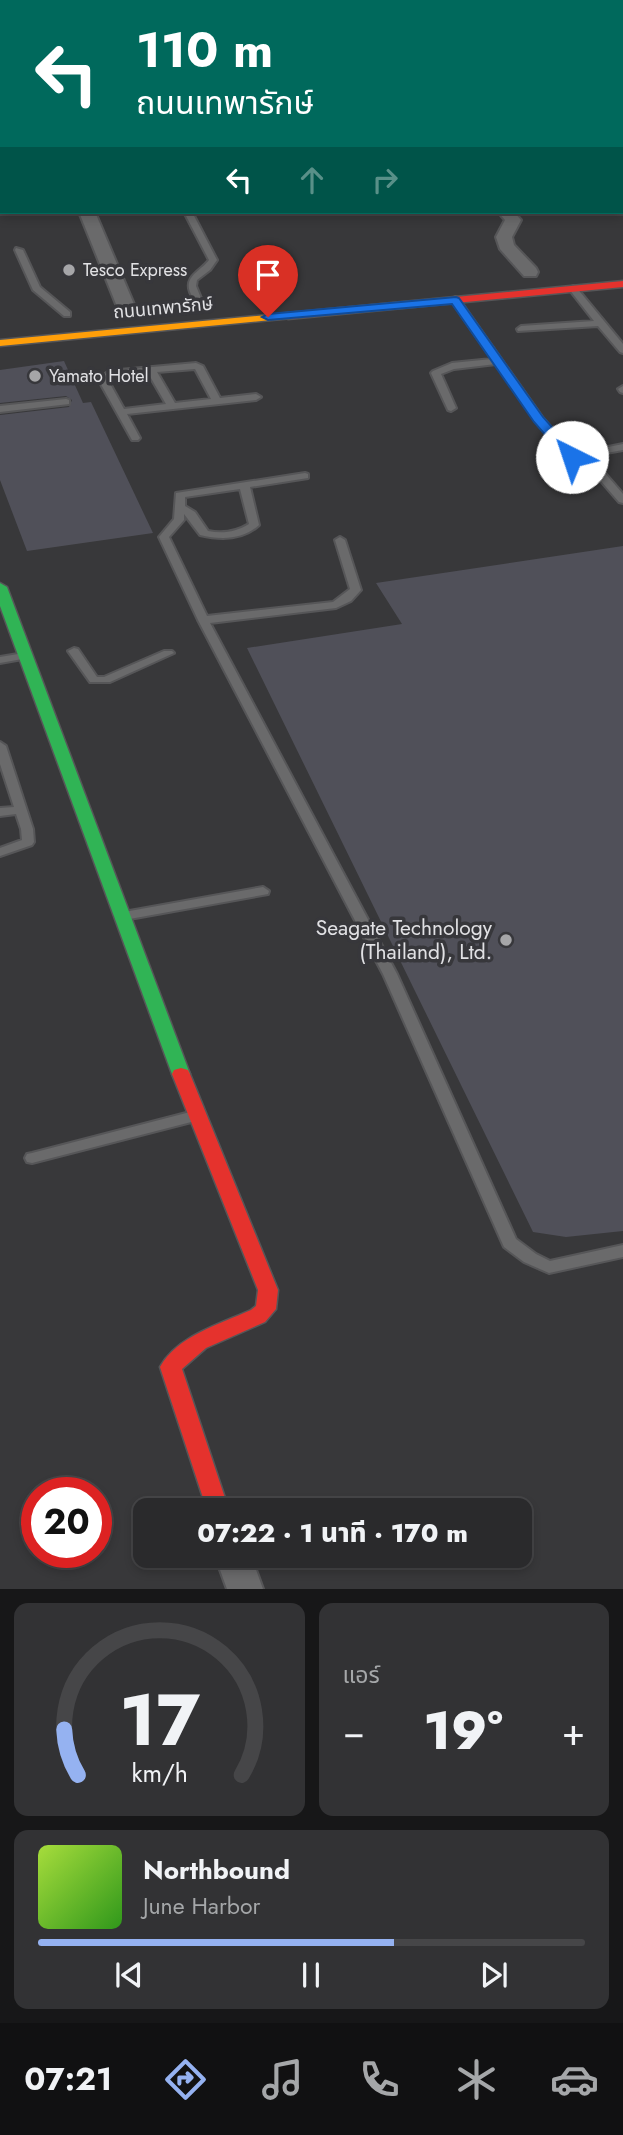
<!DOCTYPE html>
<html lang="th">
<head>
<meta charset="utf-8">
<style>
  :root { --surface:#2a2a2c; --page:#323234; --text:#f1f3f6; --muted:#a5a7a9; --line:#464648; --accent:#95b2f1 }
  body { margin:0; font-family:Jost,"Noto Sans Thai",sans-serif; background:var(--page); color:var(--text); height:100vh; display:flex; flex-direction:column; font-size:26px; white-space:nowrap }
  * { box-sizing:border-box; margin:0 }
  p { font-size:23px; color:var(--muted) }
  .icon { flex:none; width:38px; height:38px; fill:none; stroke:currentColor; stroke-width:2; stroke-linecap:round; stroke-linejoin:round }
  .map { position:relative; height:1589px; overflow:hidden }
  .sheet { display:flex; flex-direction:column; gap:14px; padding:14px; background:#171718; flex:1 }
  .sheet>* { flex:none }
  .hud { position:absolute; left:0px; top:0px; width:623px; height:214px; box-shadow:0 4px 10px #0003,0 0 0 2px var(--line); background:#00695c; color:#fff; overflow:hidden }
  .speed { position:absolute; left:21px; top:1477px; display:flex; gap:14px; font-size:35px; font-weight:700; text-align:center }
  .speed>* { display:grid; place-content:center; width:91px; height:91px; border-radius:50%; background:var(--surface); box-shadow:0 4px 10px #0003,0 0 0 2px var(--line); line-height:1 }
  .speed .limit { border:10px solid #d22; background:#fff; color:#111 }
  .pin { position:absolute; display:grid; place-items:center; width:60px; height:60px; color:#fff; margin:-72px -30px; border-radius:50% 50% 50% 0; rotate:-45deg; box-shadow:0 0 7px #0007 }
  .pin .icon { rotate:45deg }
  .me { position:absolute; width:77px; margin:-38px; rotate:319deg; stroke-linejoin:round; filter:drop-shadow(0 0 5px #0008) }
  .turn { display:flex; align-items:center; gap:24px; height:147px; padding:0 21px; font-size:32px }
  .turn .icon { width:91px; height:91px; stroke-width:2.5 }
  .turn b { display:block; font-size:49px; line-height:60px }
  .lanes { display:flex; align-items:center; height:66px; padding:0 21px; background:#0003; justify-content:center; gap:35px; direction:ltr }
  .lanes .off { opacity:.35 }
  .big { font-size:52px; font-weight:800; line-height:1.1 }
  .sheet .tile { flex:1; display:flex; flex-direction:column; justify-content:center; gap:10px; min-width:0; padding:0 24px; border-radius:14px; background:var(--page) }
  .sheet .dial { align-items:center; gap:0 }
  .dial svg { height:182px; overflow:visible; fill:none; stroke:var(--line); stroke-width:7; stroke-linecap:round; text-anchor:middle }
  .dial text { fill:var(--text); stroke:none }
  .song { display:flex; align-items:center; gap:21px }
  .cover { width:84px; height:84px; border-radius:10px; background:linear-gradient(135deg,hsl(80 70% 55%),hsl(110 70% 35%)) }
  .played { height:7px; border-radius:4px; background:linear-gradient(90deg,var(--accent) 65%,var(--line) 65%) }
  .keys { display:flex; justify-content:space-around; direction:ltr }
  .heat { display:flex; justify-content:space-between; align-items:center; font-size:38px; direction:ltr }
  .sheet .tiles { flex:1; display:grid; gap:14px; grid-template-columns:1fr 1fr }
  .tile:last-child { grid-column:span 2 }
  .trip { position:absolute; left:133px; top:1498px; width:399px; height:70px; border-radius:14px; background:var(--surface); box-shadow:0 4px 10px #0003,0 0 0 2px var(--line); font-weight:800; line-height:70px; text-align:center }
  .tabs { display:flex; height:112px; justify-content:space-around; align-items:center; background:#111112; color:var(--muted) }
  .tabs .icon { width:49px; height:49px }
  .tabs .current { color:var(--accent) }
  .tabs b { font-size:32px; color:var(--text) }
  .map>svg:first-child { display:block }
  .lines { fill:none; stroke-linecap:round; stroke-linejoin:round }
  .canal { fill:#488893; fill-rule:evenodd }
  .building { fill:#505059 }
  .lane-casing { stroke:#565658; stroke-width:4 }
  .street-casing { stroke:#565658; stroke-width:4 }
  .fast-casing { stroke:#565658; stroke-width:3 }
  .slow-casing { stroke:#565658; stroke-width:3 }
  .jam-casing { stroke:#565658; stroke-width:3 }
  .lane { fill:#6a6a6b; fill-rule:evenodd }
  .street { fill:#6a6a6b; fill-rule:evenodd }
  .fast { fill:#30b455; fill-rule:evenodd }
  .slow { fill:#ff9f0a; fill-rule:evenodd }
  .jam { fill:#e5322d; fill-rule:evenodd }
  .route { fill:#1a73e8; stroke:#114b97; stroke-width:2 }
  .poi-dot { fill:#a6a6a8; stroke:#37373b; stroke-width:2.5 }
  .labels { text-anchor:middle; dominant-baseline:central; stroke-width:7; stroke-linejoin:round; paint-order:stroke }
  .far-poi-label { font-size:18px; fill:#e1e1e4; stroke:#37373b; text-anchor:start }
  .far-street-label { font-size:18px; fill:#e1e1e4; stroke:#37373b }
  .poi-label { font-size:21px; fill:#e1e1e4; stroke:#37373b; text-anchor:end }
</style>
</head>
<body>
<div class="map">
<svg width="623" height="1589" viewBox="0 0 623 1589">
  <rect width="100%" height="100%" fill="#38383a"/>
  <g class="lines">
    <path class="canal" d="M218,0H236V2H218Z
      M621,72L623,73V86L621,85Z"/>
  </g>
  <path class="building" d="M64,361L83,403L91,402L153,533L27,551L0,480V415L69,407L72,400L66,396L0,403V370Z
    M623,546V1231L566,1237L533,1232L247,648L402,624L376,583Z"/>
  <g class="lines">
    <g class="lane-casing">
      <path id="lane" d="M0,170H2V174H0Z
        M0,183H2V187H0Z
        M621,194H623V200H621Z
        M184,212H192L217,260L210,270L197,280L196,286L203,303L199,306C194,302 193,298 190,292C184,276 201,271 209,260Z
        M16,248L23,250L40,287L70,312V316H64L33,290L15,250Z
        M272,262L279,264L287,294L286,296L279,294L271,264Z
        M573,286L576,287L623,344V353L620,352L598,326L518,331L517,329L521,326L594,321L569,289Z
        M455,297L458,298L542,417L574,454L623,444V450L590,456L623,494V503L619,502L581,458L569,459L536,421L496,364L454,369L441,374L456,408L451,411L448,410L431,373L433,371L452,363L492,359L451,300Z
        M196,363L203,366L220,398L256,394L261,397L256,400L127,414L140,438L138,440H132L98,379L109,371ZM195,369L211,399L175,403L157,372ZM148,373L166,404L124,409L108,380L112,376Z
        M623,386V393L620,392L618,389Z
        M66,399L69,400V404L0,412V406Z
        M305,473L308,474V478L250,487L259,525C243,540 221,540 200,535L184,514V520L169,537L207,616L333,602L350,589L335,540L340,537L345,540L361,590L351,601L336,608L210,623L397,974L516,1239L536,1254L550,1261L623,1245V1257L549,1273L524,1262L504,1247L383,974L198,620L159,537L174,519L176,493ZM240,489L249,524C236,532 223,534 208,531L195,512L185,506V497Z
        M74,648L78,649L97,677H104L164,651H172L174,653L110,682H90L68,651Z
        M24,653L28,654L30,656L28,658L0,663V657Z
        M0,742L6,746L33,829L34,842L32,845L0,856V848L22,840L21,829L16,814L0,816V808L14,807L0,764Z
        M263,887L269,891L268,894L124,920L117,916L124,912Z
        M194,1111L199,1112L201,1116L199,1120L32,1163L27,1162L25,1158L27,1154L32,1153Z"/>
    </g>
    <g class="street-casing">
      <path id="street" d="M26,0H47L26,2Z
        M435,0H448L449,2H436Z
        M0,131H2V139H0Z
        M79,212H95L136,309L133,313H121L118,309Z
        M498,212H514L521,220L512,237L514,245L536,268L538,272L536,276H524L500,249L496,237L505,220Z
        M215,1556H251L263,1589H227Z"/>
    </g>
    <g class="fast-casing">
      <path id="fast" d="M0,583L7,587L190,1074L188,1078H174L172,1074L0,606Z"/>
    </g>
    <g class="slow-casing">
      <path id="slow" d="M288,313L292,314V318L0,346V340Z"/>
    </g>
    <g class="jam-casing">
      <path id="jam" d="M623,281V287L288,319L282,316L288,313Z
        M181,1068L188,1070L190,1074L278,1290L276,1309L265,1322L206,1348L182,1369L229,1510H207L160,1367C177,1336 220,1324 251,1310L256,1306L258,1290L172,1074L174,1070Z"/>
    </g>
    <use href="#lane" class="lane"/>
    <use href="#street" class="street"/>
    <use href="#fast" class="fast"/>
    <use href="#slow" class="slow"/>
    <use href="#jam" class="jam"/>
  </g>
  <path class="route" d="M456,297L459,298L543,417L576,454V460H567L534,422L452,304L268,320L262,317L268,314Z"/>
  <g class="poi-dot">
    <circle cx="69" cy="270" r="7"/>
    <circle cx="35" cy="376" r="7"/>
    <circle cx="506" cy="940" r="7"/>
  </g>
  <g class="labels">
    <g class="far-poi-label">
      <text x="83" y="270">Tesco Express</text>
      <text x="49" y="376">Yamato Hotel</text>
    </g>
    <g class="far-street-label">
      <text transform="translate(163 308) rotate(-5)">ถนนเทพารักษ์</text>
    </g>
    <g class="poi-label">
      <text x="492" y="928">Seagate Technology<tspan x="492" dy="24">(Thailand), Ltd.</tspan></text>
    </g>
  </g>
</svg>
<div class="speed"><div class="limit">20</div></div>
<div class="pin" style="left:268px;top:317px;background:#d93025"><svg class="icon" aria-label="arrive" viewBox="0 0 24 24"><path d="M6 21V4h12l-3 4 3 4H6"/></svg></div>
<svg class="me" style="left:572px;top:457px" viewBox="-20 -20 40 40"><circle r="19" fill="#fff"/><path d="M0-13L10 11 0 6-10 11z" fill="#1a73e8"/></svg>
<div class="trip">07:22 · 1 นาที · 170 m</div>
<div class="hud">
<div class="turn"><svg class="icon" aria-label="left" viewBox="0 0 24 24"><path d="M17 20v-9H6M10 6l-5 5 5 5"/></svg><div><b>110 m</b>ถนนเทพารักษ์</div></div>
<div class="lanes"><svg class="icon" aria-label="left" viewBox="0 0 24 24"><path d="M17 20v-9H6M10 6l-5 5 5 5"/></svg><svg class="icon off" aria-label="ahead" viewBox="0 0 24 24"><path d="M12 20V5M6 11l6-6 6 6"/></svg><svg class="icon off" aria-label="right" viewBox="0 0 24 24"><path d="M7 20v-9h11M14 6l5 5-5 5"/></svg></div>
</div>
</div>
<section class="sheet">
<div class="tiles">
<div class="tile dial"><svg viewBox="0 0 100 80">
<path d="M14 69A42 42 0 1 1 86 69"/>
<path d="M14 69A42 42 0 0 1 8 49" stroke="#95b2f1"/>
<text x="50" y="56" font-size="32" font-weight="700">17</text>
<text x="50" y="72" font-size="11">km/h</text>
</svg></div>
<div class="tile"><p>แอร์</p>
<div class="heat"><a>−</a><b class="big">19°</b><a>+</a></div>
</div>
<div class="tile">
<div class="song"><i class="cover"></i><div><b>Northbound</b><p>June Harbor</p></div></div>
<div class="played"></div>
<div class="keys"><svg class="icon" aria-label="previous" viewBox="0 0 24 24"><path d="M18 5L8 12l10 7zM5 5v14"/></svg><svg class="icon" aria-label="pause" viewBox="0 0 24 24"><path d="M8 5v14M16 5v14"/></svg><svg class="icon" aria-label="next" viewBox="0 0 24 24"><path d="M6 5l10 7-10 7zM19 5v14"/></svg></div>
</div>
</div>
</section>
<nav class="tabs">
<b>07:21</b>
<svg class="icon current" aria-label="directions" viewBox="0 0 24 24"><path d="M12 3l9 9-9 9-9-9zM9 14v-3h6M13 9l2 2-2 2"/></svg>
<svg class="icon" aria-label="music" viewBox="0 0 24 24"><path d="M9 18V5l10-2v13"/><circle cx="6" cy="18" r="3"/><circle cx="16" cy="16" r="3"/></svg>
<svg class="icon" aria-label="phone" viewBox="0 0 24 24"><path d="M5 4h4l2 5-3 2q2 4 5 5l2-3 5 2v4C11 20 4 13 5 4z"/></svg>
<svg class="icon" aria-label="climate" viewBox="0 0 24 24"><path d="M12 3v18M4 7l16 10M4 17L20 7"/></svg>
<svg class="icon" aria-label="car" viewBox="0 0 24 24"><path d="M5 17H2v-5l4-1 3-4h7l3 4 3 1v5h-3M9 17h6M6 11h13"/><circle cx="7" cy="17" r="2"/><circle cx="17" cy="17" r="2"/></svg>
</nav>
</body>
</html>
